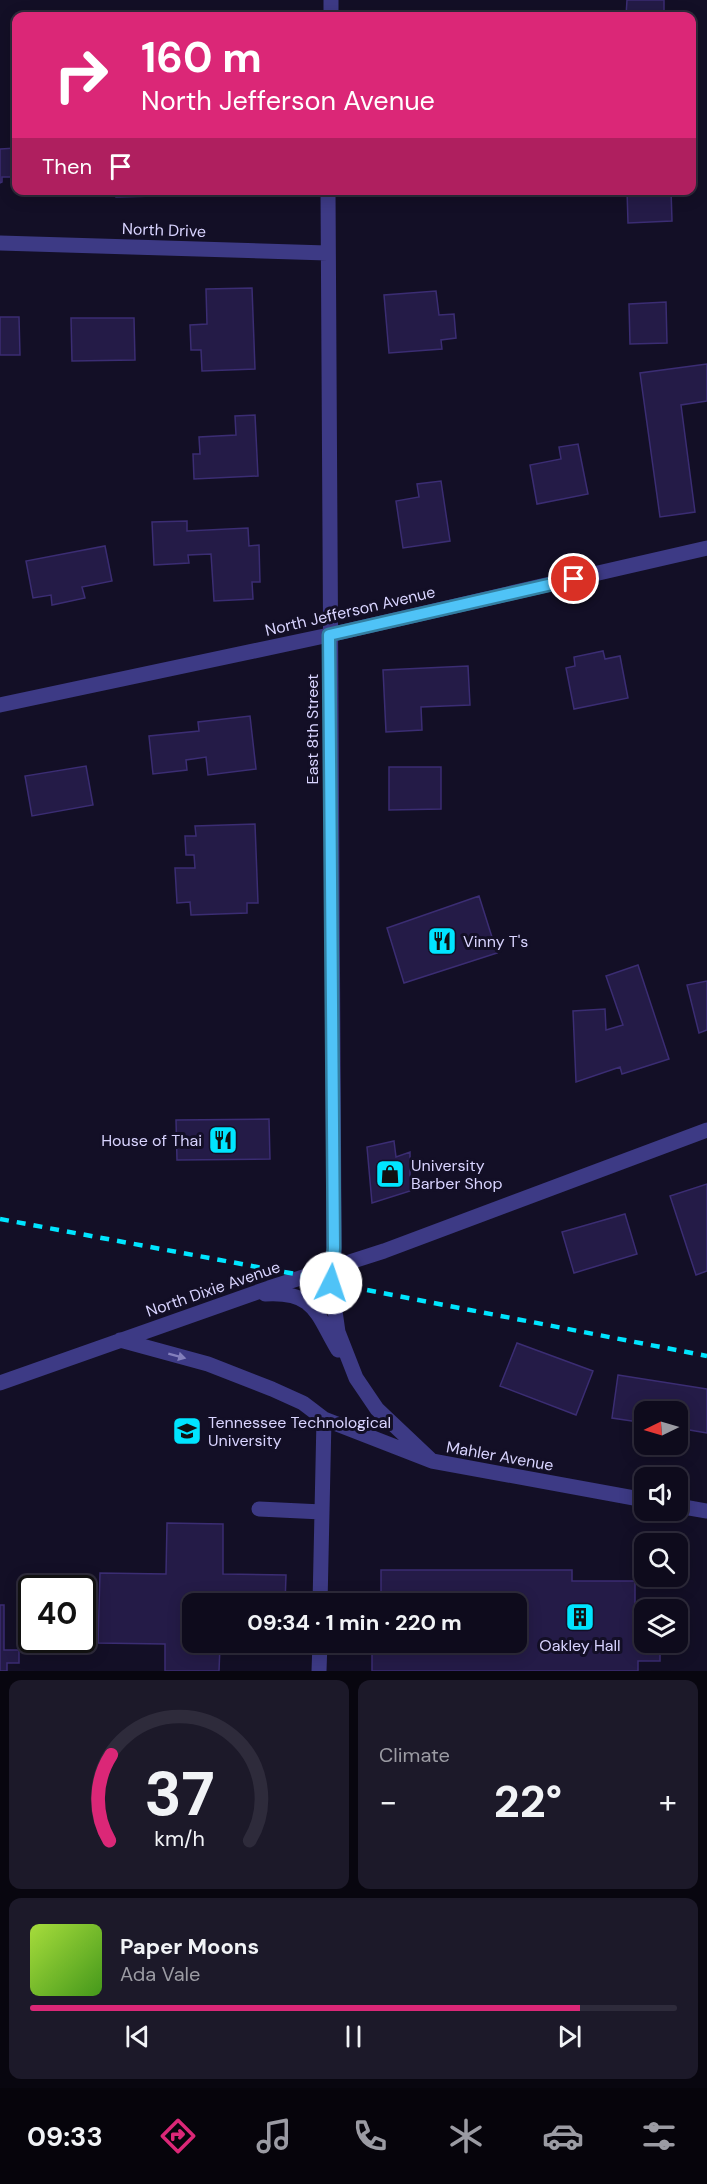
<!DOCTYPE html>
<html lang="en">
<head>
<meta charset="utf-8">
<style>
  :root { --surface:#0e0b1c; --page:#1c1929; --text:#f1f3f6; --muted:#9b9ba3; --line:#2e2b3b; --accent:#db2777 }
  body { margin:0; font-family:"DM Sans",sans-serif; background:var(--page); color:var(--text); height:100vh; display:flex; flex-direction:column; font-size:22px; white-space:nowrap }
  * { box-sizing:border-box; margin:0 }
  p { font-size:20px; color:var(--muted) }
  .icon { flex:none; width:33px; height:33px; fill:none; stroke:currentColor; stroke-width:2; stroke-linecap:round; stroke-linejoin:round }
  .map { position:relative; height:1671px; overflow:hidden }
  .drawer { display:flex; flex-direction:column; gap:9px; padding:9px; background:#08060f; flex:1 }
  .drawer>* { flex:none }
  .top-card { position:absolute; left:12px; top:12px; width:684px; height:183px; border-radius:12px; box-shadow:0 3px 15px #0003,0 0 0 2px var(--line); background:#db2777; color:#fff; overflow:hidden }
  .needle { width:39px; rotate:265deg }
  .fabs { position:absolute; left:634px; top:1401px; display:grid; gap:12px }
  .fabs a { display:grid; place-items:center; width:54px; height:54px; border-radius:12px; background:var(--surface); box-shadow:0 3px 15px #0003,0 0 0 2px var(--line); font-size:30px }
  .speed { position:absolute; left:18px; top:1575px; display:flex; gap:12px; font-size:30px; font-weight:700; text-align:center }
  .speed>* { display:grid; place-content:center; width:78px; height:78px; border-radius:50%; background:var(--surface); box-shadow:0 3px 15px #0003,0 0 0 2px var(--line); line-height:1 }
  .speed .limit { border:3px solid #111; border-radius:9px; background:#fff; color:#111 }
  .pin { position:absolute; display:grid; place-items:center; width:51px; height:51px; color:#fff; margin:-26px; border:3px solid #fff; border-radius:50%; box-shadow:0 2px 6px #0007 }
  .me { position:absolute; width:66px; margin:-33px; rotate:4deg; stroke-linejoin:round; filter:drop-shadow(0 0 4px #0008) }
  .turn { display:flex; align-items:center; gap:21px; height:126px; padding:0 30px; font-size:27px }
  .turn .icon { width:78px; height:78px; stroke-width:2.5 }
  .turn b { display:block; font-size:42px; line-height:51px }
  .then { display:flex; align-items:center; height:57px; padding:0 30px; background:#0003; gap:12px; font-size:22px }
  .big { font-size:45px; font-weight:700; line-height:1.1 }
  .drawer .tile { flex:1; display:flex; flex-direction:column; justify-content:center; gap:9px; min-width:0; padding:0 21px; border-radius:12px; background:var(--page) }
  .drawer .dial { align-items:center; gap:0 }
  .dial svg { height:156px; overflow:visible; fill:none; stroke:var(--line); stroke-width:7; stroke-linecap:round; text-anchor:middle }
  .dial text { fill:var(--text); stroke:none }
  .song { display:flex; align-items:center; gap:18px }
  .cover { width:72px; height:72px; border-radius:9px; background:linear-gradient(135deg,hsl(80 70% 55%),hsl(100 70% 35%)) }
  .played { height:6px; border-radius:3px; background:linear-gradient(90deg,var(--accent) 85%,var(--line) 85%) }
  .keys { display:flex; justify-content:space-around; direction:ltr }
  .heat { display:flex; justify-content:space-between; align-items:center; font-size:33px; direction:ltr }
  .drawer .tiles { flex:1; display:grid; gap:9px; grid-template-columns:1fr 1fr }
  .tile:last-child { grid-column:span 2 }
  .trip { position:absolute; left:182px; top:1593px; width:345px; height:60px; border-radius:12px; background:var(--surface); box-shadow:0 3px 15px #0003,0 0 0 2px var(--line); font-weight:700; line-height:60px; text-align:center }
  .tab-bar { display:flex; height:96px; justify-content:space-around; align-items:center; background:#06040b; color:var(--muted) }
  .tab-bar .icon { width:42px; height:42px }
  .tab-bar .on { color:var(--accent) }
  .tab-bar b { font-size:27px; color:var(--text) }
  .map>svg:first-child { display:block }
  .building { fill:#241b47; stroke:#3b2d73; stroke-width:1.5 }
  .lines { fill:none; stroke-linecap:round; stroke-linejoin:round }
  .minor { stroke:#3d3a85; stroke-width:15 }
  .rail { stroke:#00e5ff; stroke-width:4.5; stroke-dasharray:9 8; stroke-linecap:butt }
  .oneway { fill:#837fbc }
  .route-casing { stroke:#337fa1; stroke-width:15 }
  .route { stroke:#4fc3f7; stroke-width:10 }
  .labels { text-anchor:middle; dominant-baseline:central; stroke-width:6; stroke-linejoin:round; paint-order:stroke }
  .street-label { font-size:16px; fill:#d9d4ff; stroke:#130f26 }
  .poi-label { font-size:16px; fill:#d9d4ff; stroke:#130f26; text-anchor:start }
</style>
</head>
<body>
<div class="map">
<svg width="707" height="1671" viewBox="0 0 707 1671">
  <rect width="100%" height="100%" fill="#130f26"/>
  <path class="building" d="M627,0H664V16H626Z
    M16,148V177H2V182L0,183V149Z
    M116,190H156V196L116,197Z
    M627,190H671L672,221L628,223Z
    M252,288L255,369L202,371L201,350H191L190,325L207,324L206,289Z
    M436,291L439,315L454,314L456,338L441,340L442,349L389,353L384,295Z
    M666,302L667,343L630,344L629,304Z
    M0,317H19L20,355H0Z
    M71,318H134L135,360L72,361Z
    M707,364V401L681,405L695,512L660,517L640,373Z
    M255,415L258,476L194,479L193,454H200L199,437L236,435L235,416Z
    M578,444L588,494L537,504L530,465L561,459L559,447Z
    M441,481L450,541L403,548L396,501L419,497L417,484Z
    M187,521V531L248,528L249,546L259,545L260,582H252L253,599L214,601L211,554L188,555L189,563L154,565L152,522Z
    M105,546L112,581L82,587L85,598L52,605L51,595L33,598L26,561Z
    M603,651L605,659L620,656L628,698L574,709L566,668L575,666L574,657Z
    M468,666L470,705L421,707L422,730L386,732L383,670Z
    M250,716L256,769L208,775L206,757L186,760L187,770L153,774L149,736L199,731L198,722Z
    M86,766L93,805L32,816L25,776Z
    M389,767H441V809L389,810Z
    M255,824L258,903H247V913L191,915L190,902L177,903L175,868H195L194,855H186L185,836H196L195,826Z
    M479,896L497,953L404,983L387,928Z
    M638,965L669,1059L622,1074L620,1067L576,1082L573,1011L605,1009L606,1030L623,1025L606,976Z
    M707,981V1030L699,1033L687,985Z
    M269,1119L270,1159L177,1160L176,1120Z
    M394,1141L396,1157L410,1152V1191L372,1203L367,1147Z
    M707,1184V1271L696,1275L670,1196Z
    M625,1214L637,1254L574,1273L562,1232Z
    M517,1343L593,1371L576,1415L500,1386Z
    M618,1375L707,1389V1433L678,1428V1412H645V1423L612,1418Z
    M167,1523L223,1524V1574L286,1575L285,1604H192V1642H285L284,1648L220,1646L219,1671H165V1644L98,1643L100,1573L166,1574Z
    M381,1570H572V1581H635V1609H645V1642H660V1661H638V1671H372V1642H516V1604H381Z
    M0,1605H4V1650H19V1663H7V1671H0Z"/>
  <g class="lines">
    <path class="minor" d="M331,16V0
      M328,190L334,1230V1267L331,1283L338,1332L356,1378L377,1409L432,1461
      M0,243L327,253
      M0,705L329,635L707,548
      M265,1294C315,1291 316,1313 338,1350
      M120,1340L208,1364L272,1389L303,1403L324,1419L432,1461L645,1500
      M0,1383L269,1288L384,1251L707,1130
      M678,1506L707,1511
      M259,1509L322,1512
      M320,1604L324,1419
      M319,1671L320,1642"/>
    <path class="rail" d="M0,1219L306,1276L331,1283L707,1356"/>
  </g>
  <defs><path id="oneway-solid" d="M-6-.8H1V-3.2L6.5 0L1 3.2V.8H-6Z" transform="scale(1.5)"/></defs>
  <use class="oneway" href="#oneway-solid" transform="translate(177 1356) rotate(15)"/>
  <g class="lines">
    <g class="route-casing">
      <path id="route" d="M331,1283L334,1248L329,635L574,579"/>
    </g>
    <use href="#route" class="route"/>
  </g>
  <defs>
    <g id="restaurant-square" transform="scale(1.5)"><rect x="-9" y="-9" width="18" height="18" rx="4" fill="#00e5ff" stroke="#130f26"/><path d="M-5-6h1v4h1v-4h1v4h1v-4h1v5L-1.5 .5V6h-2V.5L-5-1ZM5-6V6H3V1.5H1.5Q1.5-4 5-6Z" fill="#111"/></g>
    <g id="shop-square" transform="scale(1.5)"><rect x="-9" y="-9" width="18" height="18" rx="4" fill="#00e5ff" stroke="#130f26"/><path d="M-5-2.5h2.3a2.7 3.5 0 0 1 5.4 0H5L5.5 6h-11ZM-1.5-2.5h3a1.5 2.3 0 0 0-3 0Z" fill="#111"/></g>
    <g id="university-square" transform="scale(1.5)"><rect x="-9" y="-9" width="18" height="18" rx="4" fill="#00e5ff" stroke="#130f26"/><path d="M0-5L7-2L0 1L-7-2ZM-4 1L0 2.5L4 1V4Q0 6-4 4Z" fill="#111"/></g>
    <g id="building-square" transform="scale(1.5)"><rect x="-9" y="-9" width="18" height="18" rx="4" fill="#00e5ff" stroke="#130f26"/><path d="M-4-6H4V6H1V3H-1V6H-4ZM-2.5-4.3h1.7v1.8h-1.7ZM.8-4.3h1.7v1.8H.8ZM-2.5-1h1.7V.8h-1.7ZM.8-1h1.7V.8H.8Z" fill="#111"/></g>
  </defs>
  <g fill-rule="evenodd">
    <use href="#restaurant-square" x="442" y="941"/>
    <use href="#restaurant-square" x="223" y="1140"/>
    <use href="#shop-square" x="390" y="1174"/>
    <use href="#university-square" x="187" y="1431"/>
    <use href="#building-square" x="580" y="1617"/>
  </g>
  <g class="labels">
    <g class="street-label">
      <text transform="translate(164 230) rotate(2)">North Drive</text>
      <text transform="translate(350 611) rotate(-13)">North Jefferson Avenue</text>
      <text transform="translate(312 729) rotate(-90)">East 8th Street</text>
      <text transform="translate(213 1289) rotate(-19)">North Dixie Avenue</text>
      <text transform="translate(500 1456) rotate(10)">Mahler Avenue</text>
    </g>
    <g class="poi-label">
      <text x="463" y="941">Vinny T's</text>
      <text x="202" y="1140" text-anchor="end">House of Thai</text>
      <text x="411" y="1165">University<tspan x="411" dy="18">Barber Shop</tspan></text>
      <text x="208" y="1422">Tennessee Technological<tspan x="208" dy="18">University</tspan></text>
      <text x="580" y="1645" text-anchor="middle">Oakley Hall</text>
    </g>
  </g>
</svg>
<div class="fabs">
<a><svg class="needle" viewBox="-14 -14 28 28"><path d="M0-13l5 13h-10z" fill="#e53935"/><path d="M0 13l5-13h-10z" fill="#9b9ba3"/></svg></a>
<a><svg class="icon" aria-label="sound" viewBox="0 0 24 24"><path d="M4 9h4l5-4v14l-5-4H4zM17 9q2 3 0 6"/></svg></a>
<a><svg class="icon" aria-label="search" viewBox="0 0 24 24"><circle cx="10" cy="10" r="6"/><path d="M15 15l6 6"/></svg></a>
<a><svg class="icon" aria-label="layers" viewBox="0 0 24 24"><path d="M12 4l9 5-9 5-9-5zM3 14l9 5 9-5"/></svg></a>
</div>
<div class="speed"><div class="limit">40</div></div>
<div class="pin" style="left:574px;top:579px;background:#d93025"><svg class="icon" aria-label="arrive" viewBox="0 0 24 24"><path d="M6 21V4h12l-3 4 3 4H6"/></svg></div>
<svg class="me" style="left:331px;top:1283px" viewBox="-20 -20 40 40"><circle r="19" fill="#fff"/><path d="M0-13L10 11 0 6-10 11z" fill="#4fc3f7"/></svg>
<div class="trip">09:34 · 1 min · 220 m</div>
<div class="top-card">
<div class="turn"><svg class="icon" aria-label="right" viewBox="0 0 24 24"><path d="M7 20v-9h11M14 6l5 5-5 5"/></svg><div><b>160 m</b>North Jefferson Avenue</div></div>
<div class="then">Then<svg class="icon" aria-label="arrive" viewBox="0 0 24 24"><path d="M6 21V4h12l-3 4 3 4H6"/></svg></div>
</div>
</div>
<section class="drawer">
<div class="tiles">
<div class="tile dial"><svg viewBox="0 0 100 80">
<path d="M14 69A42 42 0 1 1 86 69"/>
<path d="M14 69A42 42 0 0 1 15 25" stroke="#db2777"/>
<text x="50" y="56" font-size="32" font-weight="700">37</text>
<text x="50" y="72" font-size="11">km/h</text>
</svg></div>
<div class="tile"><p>Climate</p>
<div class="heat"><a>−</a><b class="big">22°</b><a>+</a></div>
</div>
<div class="tile">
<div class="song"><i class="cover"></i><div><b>Paper Moons</b><p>Ada Vale</p></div></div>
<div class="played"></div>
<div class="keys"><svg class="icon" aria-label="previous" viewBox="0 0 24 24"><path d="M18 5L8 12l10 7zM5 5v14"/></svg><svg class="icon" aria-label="pause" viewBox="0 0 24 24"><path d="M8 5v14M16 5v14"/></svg><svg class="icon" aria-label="next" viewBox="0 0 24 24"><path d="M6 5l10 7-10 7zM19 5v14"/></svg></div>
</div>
</div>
</section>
<nav class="tab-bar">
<b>09:33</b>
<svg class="icon on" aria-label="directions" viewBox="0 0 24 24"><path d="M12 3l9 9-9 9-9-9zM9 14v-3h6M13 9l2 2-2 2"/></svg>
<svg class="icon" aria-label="music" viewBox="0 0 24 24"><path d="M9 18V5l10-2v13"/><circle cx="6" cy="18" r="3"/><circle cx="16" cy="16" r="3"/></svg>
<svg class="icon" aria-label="phone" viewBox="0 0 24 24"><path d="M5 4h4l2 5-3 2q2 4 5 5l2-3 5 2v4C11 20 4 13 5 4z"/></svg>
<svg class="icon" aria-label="climate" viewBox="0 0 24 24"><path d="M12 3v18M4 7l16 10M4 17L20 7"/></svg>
<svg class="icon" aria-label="car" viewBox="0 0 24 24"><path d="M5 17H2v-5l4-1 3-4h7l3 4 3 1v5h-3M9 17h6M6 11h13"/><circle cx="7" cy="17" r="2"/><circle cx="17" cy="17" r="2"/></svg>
<svg class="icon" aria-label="filters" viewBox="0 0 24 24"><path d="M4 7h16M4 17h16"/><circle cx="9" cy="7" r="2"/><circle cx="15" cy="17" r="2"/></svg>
</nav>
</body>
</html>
